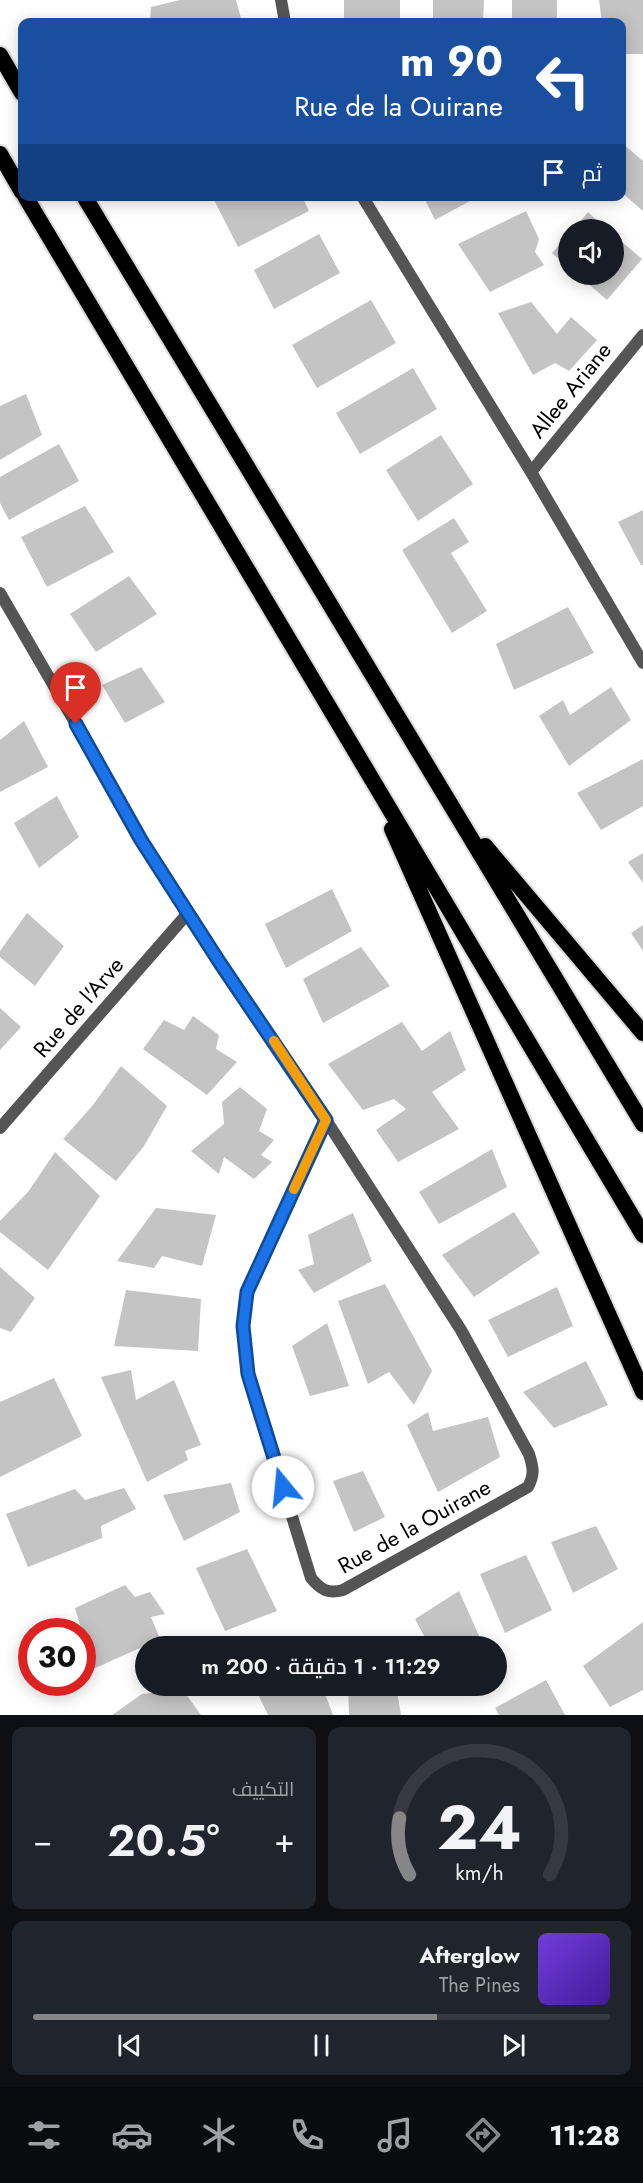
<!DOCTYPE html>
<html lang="ar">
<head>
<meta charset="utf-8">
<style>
  :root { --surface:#171b24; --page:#20242c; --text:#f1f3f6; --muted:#9ea1a6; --line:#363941; --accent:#858687 }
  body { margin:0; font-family:Jost,Cairo,sans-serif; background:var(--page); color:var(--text); direction:rtl; height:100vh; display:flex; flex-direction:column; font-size:22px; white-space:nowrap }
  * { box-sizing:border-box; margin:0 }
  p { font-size:20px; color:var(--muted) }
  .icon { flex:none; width:33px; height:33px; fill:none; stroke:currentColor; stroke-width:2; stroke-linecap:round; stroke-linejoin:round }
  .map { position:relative; height:1715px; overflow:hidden; direction:ltr }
  .sheet { display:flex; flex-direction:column; gap:12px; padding:12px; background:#0d0f14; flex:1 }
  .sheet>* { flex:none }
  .hud { position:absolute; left:18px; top:18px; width:608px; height:183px; border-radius:12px; box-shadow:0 3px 15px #0003; direction:rtl; background:#1a4fa0; color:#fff; overflow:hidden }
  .tools { position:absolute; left:558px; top:219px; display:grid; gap:12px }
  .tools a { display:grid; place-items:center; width:66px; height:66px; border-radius:50%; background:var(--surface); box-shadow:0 3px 15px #0003; font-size:30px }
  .speed { position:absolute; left:18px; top:1618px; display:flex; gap:12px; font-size:30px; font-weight:700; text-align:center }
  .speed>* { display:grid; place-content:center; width:78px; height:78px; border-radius:50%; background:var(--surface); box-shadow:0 3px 15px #0003; line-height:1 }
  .speed .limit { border:9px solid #d22; background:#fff; color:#111 }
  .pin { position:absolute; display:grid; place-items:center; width:51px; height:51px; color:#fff; margin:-62px -26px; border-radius:50% 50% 50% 0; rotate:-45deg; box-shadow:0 0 6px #0007 }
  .pin .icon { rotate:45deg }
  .me { position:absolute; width:66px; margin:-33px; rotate:343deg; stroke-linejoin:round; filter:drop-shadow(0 0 4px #0008) }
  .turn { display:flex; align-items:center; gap:21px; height:126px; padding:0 24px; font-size:27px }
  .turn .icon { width:78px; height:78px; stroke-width:2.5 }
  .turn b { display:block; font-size:42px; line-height:51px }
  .then { display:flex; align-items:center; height:57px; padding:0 24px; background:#0003; gap:12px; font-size:22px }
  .big { font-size:45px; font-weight:600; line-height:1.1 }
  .sheet .tile { flex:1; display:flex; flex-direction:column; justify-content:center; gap:9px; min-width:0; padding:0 21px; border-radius:12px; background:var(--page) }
  .sheet .dial { align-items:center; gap:0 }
  .dial svg { height:156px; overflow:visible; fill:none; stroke:var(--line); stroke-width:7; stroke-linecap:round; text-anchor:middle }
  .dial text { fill:var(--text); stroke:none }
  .song { display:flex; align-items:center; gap:18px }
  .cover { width:72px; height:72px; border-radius:9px; background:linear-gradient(135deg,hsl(260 70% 55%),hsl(260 70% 35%)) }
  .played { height:6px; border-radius:3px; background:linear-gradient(90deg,var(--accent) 70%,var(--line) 70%) }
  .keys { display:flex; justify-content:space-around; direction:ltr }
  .heat { display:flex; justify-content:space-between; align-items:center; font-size:33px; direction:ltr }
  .sheet .tiles { flex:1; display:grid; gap:12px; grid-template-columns:1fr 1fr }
  .tile:last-child { grid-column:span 2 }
  .trip { position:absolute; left:135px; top:1636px; width:372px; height:60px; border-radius:30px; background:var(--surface); box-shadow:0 3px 15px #0003; font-weight:600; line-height:60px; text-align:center; direction:rtl }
  .dock { display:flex; height:96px; justify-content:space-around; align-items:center; background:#090b0e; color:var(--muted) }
  .dock .icon { width:42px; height:42px }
  .dock .on { color:var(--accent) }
  .dock b { font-size:27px; color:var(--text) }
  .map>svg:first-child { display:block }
  .building { fill:#c4c4c4 }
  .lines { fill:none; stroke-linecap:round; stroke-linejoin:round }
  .trunk-casing { stroke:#dbdbdb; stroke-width:20 }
  .minor { stroke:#555; stroke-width:12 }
  .trunk { stroke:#000; stroke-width:16 }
  .route-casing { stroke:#114b97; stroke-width:15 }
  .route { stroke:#1a73e8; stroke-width:10 }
  .slow { stroke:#f59e0b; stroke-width:10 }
  .labels { text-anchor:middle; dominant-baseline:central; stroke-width:5; stroke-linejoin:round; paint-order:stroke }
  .street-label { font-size:22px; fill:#000; stroke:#fff }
</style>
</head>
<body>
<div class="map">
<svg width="643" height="1715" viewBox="0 0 643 1715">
  <rect width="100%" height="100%" fill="#fff"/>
  <path class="building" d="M180,0H236L242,22H150L151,7Z
    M344,0H400V22H344Z
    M433,0H484L483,22H433Z
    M512,0H557V22H512Z
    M599,0H643V54H621V22H602Z
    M621,142L643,161V211L621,192Z
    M216,196H302L309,211L238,247L213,198Z
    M423,196H479L435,220Z
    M526,211L539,239L535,252L544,265L490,292L458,244Z
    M588,212L607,230H573Z
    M319,234L340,273L274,309L254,270Z
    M568,235V267L552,253Z
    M614,235L642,259L607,300L577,274H614Z
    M371,300L396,343L317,388L292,345Z
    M531,302L557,334L571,317L597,340L569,371L555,363L533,375L498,313Z
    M413,368L437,409L360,454L336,413Z
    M26,394L42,435L0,460V406Z
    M441,435L473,484L418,521L386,470Z
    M59,444L79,481L9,520L0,503V477Z
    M85,506L114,552L47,587L21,537Z
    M643,510V565H641L618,522Z
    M454,518L469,542L451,553L487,611L452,633L402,550Z
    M129,576L157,614L96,652L70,614Z
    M568,607L594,653L514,690L496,644Z
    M141,667L165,702L125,723L102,685Z
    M611,687L631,720L569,766L539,716L563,700L570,715Z
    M24,721L48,767L0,792V740Z
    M643,759V806L601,830L577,793Z
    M57,796L79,837L39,868L14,823Z
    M643,853V883L628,862Z
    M332,889L352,931L286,968L265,924Z
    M27,913L64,946L35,986L0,957V951Z
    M643,925V951L631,933Z
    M361,947L390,986L323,1023L303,979Z
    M0,1008L21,1027L0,1050Z
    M193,1016L219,1035L216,1049L237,1062L207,1095L143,1049L164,1020L184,1030Z
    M402,1022L422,1051L450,1031L466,1070L432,1092L459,1129L398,1162L376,1130L406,1109L394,1099L363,1110L328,1064Z
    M121,1066L167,1106L144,1146L116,1181L63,1139L93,1105Z
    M240,1087L267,1109L259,1131L274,1140L261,1155L272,1162L254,1179L224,1157L219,1174L191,1151L224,1124L222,1102Z
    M492,1149L507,1187L439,1224L419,1192Z
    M55,1152L100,1196L48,1270L0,1232V1221L28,1192Z
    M156,1208L216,1215L202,1266L162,1256L154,1268L117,1261Z
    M514,1212L540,1253L474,1297L442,1255Z
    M353,1213L372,1261L314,1293L298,1270L314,1264L308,1235Z
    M0,1267L35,1298L11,1332L0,1328Z
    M385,1284L432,1371L414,1405L389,1372L368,1384L338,1301Z
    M557,1287L573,1326L508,1357L488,1320Z
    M126,1290L201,1299L198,1351L114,1346Z
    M327,1323L349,1386L310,1396L292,1346Z
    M586,1361L608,1405L554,1428L523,1392Z
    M131,1370L136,1400L174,1380L201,1445L185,1451L188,1460L147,1482L101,1377Z
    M54,1378L82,1436L0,1477V1402Z
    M428,1412L433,1431L488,1417L500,1457L438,1492L407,1425Z
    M363,1471L385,1517L354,1532L333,1481Z
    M231,1483L240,1512L184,1541L163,1495Z
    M124,1488L136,1509L101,1526L102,1538L28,1567L6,1514L75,1489L85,1500Z
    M596,1526L618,1569L573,1593L551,1542Z
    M247,1549L277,1611L225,1631L196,1568Z
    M526,1555L552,1610L505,1633L480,1574Z
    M125,1585L135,1597L150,1592L165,1614L151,1617L160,1639L82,1674V1632L75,1608Z
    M459,1591L484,1647H430L415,1619Z
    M643,1622V1690L610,1707L583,1666Z
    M546,1680L565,1715H499L495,1708Z
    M254,1686H322L333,1715H268Z
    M348,1686H396L401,1715H349Z
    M183,1690L201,1715H112L142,1694Z"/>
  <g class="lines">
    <g class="trunk-casing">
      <path id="trunk" d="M0,55L22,93
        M0,154L22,192
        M25,196L643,1235
        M84,196C268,507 457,815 643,1124
        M392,829L643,1392
        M485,846L643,1033"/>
    </g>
    <path class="minor" d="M281,0L285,22
      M362,196L531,472L643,663
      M531,472L643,335
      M0,593L98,762L141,840L220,964L326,1120L461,1330L529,1454C533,1467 535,1474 528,1487L343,1590C328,1594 321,1590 311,1578L248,1374L243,1326L247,1292L326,1120
      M0,1128L188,913"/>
    <use href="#trunk" class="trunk"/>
  </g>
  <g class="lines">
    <g class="route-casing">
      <path id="route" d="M76,724L141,840L220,963L326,1120L247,1292L243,1326L248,1374L283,1487"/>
    </g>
    <use href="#route" class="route"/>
    <path class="slow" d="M274,1041L326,1120L294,1189"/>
  </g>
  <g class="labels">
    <g class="street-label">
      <text transform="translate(570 390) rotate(-51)">Allee Ariane</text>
      <text transform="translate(78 1007) rotate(-49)">Rue de l'Arve</text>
      <text transform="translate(414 1526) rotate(-29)">Rue de la Ouirane</text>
    </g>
  </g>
</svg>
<div class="tools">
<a><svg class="icon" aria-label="sound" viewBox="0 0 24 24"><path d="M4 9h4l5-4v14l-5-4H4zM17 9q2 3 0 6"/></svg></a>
</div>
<div class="speed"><div class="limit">30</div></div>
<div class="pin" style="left:76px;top:724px;background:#d93025"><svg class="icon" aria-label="arrive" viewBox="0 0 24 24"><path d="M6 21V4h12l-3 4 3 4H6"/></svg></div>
<svg class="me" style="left:283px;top:1487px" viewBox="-20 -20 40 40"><circle r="19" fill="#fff"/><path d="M0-13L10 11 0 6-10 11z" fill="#1a73e8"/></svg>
<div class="trip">11:29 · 1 دقيقة · 200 m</div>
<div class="hud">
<div class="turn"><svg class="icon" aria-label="left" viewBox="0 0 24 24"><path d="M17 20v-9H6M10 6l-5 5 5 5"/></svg><div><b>90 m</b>Rue de la Ouirane</div></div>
<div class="then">ثم<svg class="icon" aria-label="arrive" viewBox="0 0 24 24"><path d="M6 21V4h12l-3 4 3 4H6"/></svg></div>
</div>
</div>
<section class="sheet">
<div class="tiles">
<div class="tile dial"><svg viewBox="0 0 100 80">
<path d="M14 69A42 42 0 1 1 86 69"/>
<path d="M14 69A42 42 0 0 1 9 40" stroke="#858687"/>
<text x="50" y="56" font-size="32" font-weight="700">24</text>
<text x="50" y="72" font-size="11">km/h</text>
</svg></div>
<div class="tile"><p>التكييف</p>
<div class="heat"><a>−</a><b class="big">20.5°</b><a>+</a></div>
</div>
<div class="tile">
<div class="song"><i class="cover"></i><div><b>Afterglow</b><p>The Pines</p></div></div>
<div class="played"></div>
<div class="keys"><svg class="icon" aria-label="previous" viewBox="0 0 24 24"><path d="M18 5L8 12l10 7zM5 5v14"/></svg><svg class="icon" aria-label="pause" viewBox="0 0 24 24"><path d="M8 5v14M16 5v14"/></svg><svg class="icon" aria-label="next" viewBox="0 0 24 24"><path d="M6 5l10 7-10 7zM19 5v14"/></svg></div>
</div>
</div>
</section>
<nav class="dock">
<b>11:28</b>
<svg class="icon on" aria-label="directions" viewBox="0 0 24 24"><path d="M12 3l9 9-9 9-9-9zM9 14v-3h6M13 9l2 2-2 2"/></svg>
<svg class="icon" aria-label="music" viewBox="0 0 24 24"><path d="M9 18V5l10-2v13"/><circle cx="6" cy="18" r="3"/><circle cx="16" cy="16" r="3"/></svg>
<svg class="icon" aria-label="phone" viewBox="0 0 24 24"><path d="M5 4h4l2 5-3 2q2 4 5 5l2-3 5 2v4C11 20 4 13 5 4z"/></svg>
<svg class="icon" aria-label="climate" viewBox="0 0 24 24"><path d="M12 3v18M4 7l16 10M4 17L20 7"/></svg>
<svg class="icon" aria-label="car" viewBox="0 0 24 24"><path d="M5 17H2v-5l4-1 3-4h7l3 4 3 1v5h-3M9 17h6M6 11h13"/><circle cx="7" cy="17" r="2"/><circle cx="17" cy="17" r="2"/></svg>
<svg class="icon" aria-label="filters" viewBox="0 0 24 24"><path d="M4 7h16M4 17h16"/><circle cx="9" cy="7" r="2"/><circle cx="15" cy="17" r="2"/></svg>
</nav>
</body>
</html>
